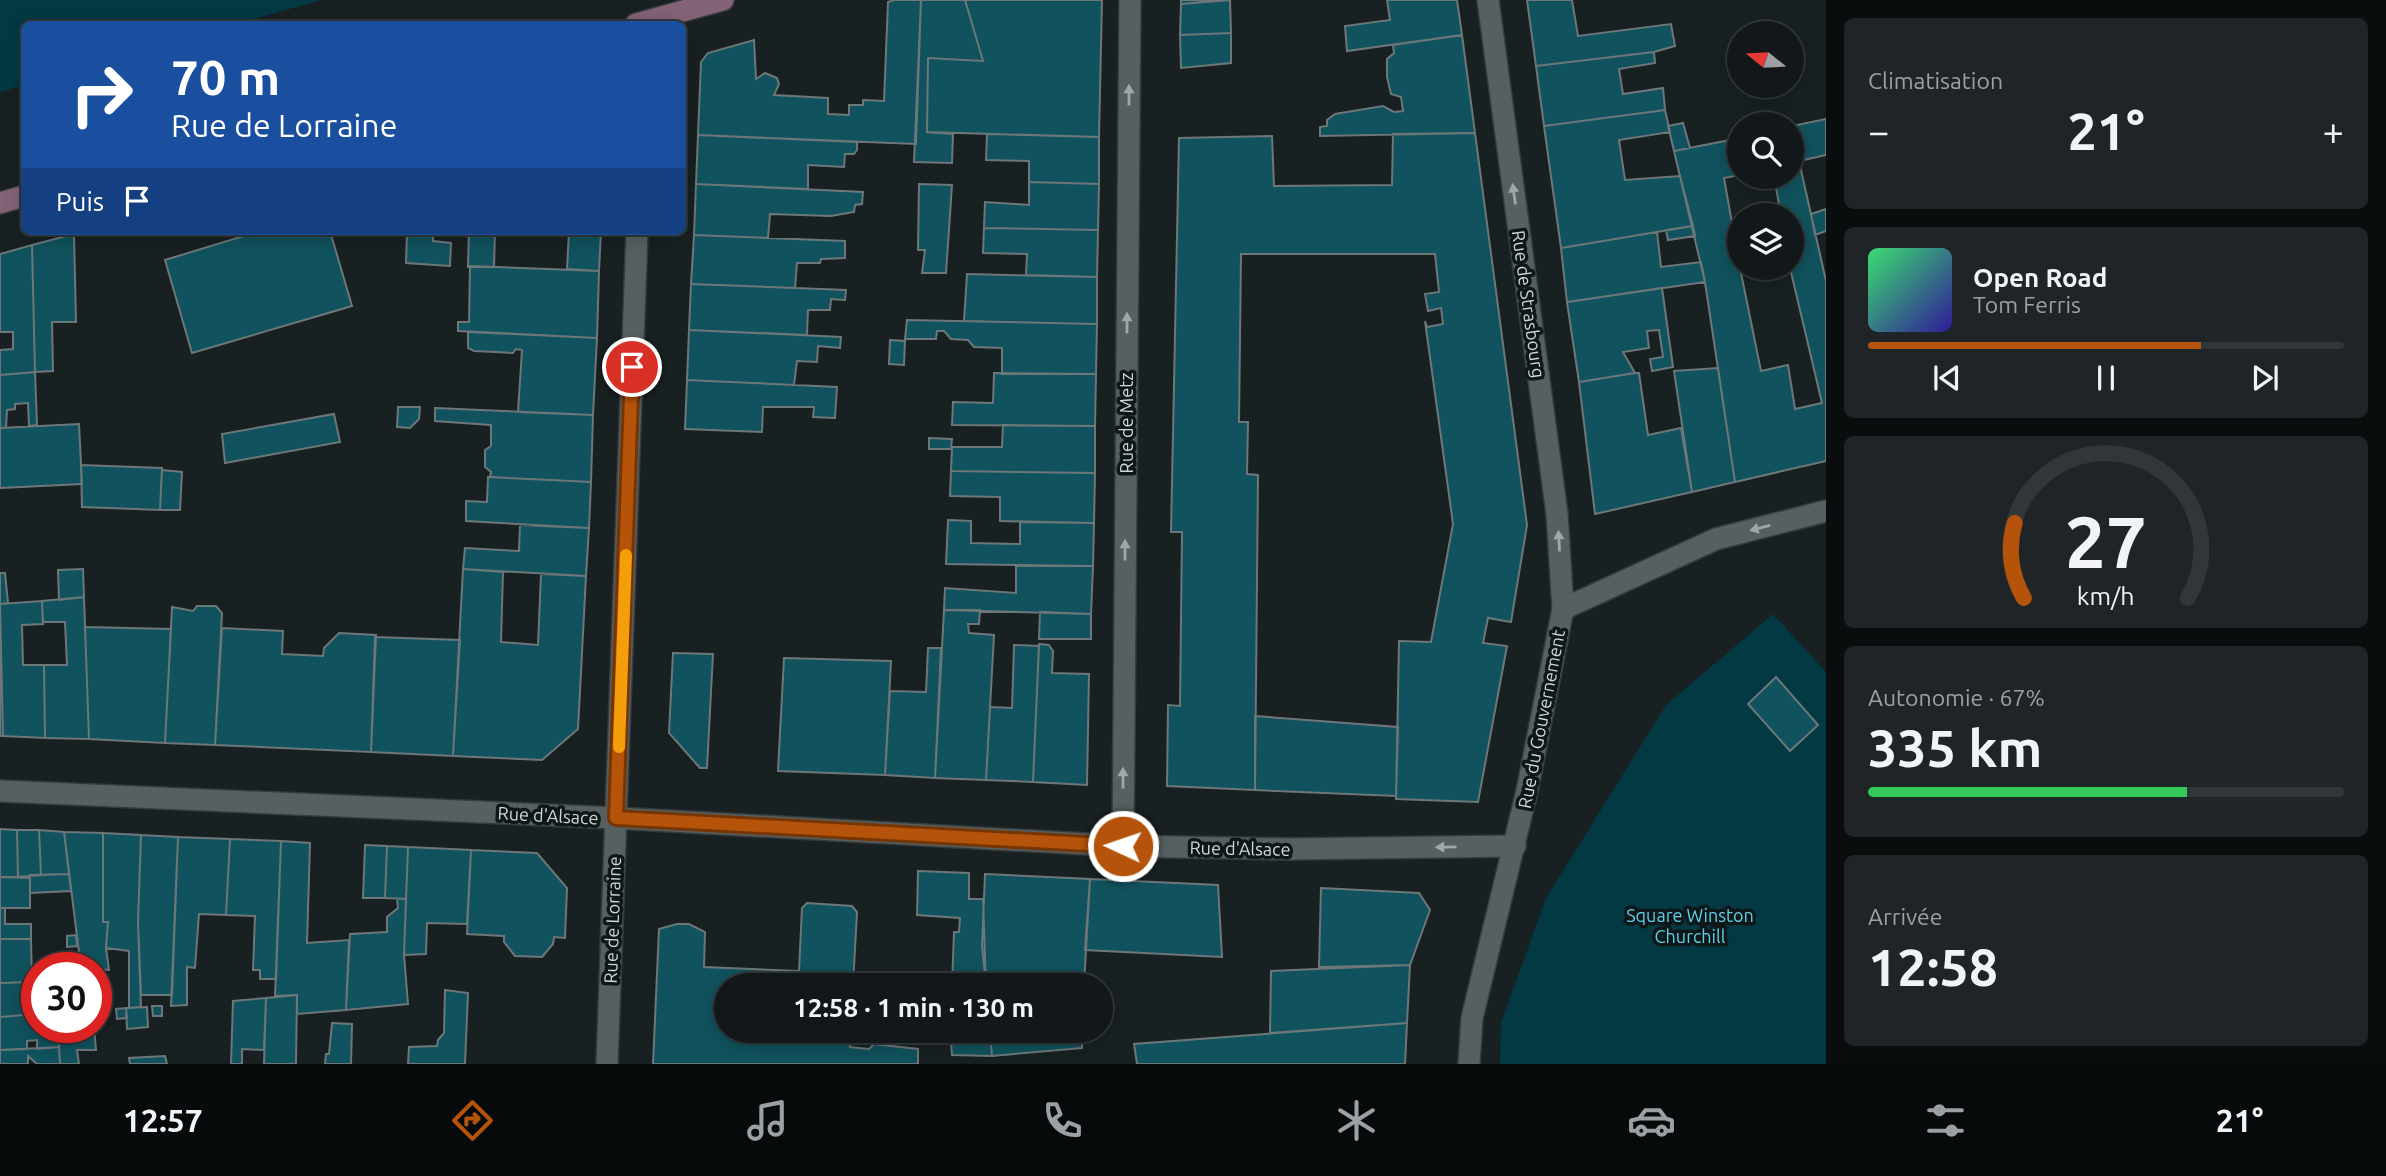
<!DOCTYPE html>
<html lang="fr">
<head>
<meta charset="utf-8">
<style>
  :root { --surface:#12181a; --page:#1f2527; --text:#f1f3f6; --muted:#9ca0a2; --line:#313739; --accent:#b45309 }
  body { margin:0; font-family:Ubuntu,sans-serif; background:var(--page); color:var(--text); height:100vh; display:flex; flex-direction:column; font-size:26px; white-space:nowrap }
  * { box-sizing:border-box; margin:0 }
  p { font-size:23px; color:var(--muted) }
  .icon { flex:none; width:38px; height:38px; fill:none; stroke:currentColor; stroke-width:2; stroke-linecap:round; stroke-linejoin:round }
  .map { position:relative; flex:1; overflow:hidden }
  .details { display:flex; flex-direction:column; gap:18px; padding:18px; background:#0a0d0e; width:560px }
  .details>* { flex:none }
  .banner { position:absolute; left:21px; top:21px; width:665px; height:214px; border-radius:10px; box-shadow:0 4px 18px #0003,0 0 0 2px var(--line); background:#1a4fa0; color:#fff; overflow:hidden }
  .needle { width:46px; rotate:288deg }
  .controls { position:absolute; left:1727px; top:21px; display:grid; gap:14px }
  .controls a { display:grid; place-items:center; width:77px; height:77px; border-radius:50%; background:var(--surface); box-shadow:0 4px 18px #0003,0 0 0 2px var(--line); font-size:35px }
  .speed { position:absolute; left:21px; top:952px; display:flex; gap:14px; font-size:35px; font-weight:700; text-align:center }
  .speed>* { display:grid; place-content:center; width:91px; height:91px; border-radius:50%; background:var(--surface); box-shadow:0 4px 18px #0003,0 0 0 2px var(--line); line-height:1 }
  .speed .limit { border:10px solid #d22; background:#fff; color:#111 }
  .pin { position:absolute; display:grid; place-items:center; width:60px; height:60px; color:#fff; margin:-30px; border:4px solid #fff; border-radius:50%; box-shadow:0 2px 7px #0007 }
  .me { position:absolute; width:77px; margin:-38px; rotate:273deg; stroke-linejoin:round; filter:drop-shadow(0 0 5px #0008) }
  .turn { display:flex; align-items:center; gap:24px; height:147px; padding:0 35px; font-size:32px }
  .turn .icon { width:91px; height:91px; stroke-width:2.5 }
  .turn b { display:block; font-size:49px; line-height:60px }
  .then { display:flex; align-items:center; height:66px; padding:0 35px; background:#0003; gap:14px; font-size:26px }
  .big { font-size:52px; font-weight:700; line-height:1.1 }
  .details .widget { flex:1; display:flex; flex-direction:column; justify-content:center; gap:10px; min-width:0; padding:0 24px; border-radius:10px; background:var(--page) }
  .details .dial { align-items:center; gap:0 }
  .dial svg { height:182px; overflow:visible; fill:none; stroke:var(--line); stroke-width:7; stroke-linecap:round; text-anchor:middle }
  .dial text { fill:var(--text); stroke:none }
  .song { display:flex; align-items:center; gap:21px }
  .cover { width:84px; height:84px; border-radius:10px; background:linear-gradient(135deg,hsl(140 70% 55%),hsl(250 70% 35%)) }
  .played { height:7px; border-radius:4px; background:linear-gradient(90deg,var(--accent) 70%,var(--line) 70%) }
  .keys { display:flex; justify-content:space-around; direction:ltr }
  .heat { display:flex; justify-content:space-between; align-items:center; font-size:38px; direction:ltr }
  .charge { height:10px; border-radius:5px; background:linear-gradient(90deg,#34c759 67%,var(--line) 0) }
  .trip { position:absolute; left:714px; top:973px; width:399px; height:70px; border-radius:35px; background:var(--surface); box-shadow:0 4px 18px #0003,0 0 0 2px var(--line); font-weight:700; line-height:70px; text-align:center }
  .tab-bar { display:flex; height:112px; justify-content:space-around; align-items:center; background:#070a0a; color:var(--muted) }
  .tab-bar .icon { width:49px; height:49px }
  .tab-bar .active { color:var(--accent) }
  .tab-bar b { font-size:32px; color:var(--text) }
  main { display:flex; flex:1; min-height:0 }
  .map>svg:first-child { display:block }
  .green { fill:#023942 }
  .building { fill:#10525d; stroke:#6d7779; stroke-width:2 }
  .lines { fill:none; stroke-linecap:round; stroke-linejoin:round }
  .street-casing { stroke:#353b3c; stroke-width:24 }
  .secondary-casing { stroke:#353b3c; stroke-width:24 }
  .street { stroke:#566062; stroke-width:21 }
  .secondary { stroke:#846277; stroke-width:21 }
  .oneway { fill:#a0a7a8 }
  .route-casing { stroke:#753606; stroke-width:18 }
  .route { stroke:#b45309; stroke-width:12 }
  .slow { stroke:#f59e0b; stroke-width:12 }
  .labels { text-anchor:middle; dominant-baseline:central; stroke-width:7; stroke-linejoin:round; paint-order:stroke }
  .street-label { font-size:18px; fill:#d1d6d7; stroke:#0f1719 }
  .park-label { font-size:18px; fill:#5bd3ea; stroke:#0f1719 }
</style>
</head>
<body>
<main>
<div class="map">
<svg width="1826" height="1064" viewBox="0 0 1826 1064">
  <rect width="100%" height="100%" fill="#182022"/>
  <path class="green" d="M0,0H322L236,24H24V85L0,92Z
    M1773,614L1826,672V1064H1500L1501,1023L1546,898L1666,705Z"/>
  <path class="building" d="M894,0H921L916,144L698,135L701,62L708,53L754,40L756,79L765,73L777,78L779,84L774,95L828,98V114L849,115V105H863V100L884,101L888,2Z
    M921,0H965L983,61L928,58L927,132L953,134L952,163L914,162Z
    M965,0H1102L1099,137L927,132L928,58L983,61Z
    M1181,0H1225L1181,4Z
    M1230,0L1231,33L1180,35L1181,4Z
    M1387,0H1457L1462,35L1347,51L1345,26L1390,20Z
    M1527,0H1572L1578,36L1671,24L1675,46L1654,52L1536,66Z
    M1231,33V63L1181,68L1180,35Z
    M1462,35L1475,133L1320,136V127L1327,126V120L1335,114L1383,106L1394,112L1403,111L1401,97L1391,94L1387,77V59L1394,53L1393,45Z
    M1654,52L1655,63L1619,69L1623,94L1663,88L1665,110L1544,126L1536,66Z
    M1665,110L1670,132L1619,140L1625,180L1680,176L1693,226L1561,248L1544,126Z
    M1826,119V155L1799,161L1792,126Z
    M1683,123L1690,148L1674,151L1668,126Z
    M1792,130L1826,281V461L1735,482L1705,282L1674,151L1740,138V175L1724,178L1740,268L1761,371L1788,365L1795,409L1822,403L1790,268L1792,215H1781L1774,177H1792Z
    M1475,133L1527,525L1511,622L1488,618L1483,643L1507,646L1478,802L1396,799L1399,641L1431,642L1453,524L1425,321L1427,327L1443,324L1441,308L1428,311L1425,294L1439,292L1435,254H1241L1239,422H1248L1247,474L1258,475L1255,790L1167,786L1168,705L1180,706L1182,532H1171L1179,138L1272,136L1274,186L1392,185L1393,134Z
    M987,134L1099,137V184L1029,182V161L986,160Z
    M698,135L857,142V150L854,154H845L844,167L808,165V189L696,184Z
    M1029,182L1099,184L1098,230L984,228L985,202L1029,205Z
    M696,184L863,192L862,204L855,205L854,212L831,216L770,214L768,238L694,235Z
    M919,184L952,185L946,273H922L925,250H918Z
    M1826,209V231L1815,235L1811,214Z
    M1693,226L1695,236L1668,240L1666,230Z
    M984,228L1098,230L1097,277L1026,275L1027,254L983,253Z
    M260,231H330L352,306L192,353L165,260Z
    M407,231H433V241L451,243L450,266L406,263Z
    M469,231H495L494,267H468Z
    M569,231H601L599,271L567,269Z
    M1657,232L1661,267L1701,262L1705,282L1567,302L1561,248Z
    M74,234L76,322H52L53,371L35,372L32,245Z
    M694,235L845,241V258L821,259L820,263H797L795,288L691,284Z
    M32,245L35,372L0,375V350L13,349V332H0V254Z
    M470,266L599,271L597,338L458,331V322H469Z
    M967,274L1097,277V324L964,321Z
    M691,284L795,288L846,290L845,300L831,299L830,310H808L807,335L689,330Z
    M1662,288L1673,367L1652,371L1650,359L1663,357L1659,330L1647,331L1649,348L1623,352L1635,373L1579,382L1567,302Z
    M907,320L1097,324L1096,374H1002V348L974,347L968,340L951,339L944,331H937L936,339H905Z
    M689,330L841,337L840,348L818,346L817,362L797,361L794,385L687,380Z
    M468,332L597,338L593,415L518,412L522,350L516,349L513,353L474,351L468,348Z
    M890,340L905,341L904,365L889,364Z
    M1718,368L1735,482L1692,492L1674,371Z
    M35,372L37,425L29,426L28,403L15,404V409L7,410L6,428H0V375Z
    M994,373L1096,374L1095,426L952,425L953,402L993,403Z
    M1635,373H1639L1648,435L1681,428L1692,492L1595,514L1579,382Z
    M687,380L837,387L835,418L813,417L814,407H763L762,432L685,429Z
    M398,407H420L419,419L410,428L397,427Z
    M435,408L593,415L591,482L490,477L491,472L485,467V450L491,446V425L435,421Z
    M334,414L340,442L225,463L222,434Z
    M79,424L82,484L0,488V428Z
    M1003,425L1095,426V473L951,471L952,447H1002Z
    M929,438L952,439L951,449H929Z
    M81,465L162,468L160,510L82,507Z
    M162,470L182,472L180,510H160Z
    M951,471L1095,473L1094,523L1000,521V497L950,496Z
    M488,477L591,482L589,528L466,521V501L487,502Z
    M948,520L971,521V543L1020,544V522L1094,523L1093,566L946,564Z
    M520,525L589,528L586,576L463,569L465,548L519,551Z
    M1016,566H1093L1091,614L944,610L945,588L1016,593Z
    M83,569L84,597L59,600L58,570Z
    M463,569L503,572L501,642L538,645L541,574L586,576L578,729L542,760L453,756Z
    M0,573H5L8,603L0,604Z
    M84,597L89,739L45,738L44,665H67L65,622H43L42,601Z
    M42,601L43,624L22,625L23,665H44L45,738L3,736L0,604Z
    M0,604L3,736H0Z
    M197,606H216L222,613L215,745L165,743L172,607L193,611Z
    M944,610H980L979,624H968L969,633L994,635L986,780L935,778Z
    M1040,612L1091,614V639H1039Z
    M85,627L171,629L165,743L89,739Z
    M222,628L283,631L282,654L323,656L324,648L339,633L376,635L371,752L215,745Z
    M375,637L460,640L453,756L371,752Z
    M1039,644L1049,645L1053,651L1052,673L1089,674L1087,785L1033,782Z
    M1014,645L1039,646L1033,782L986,780L990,707L1012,708Z
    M928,648H941L935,778L885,775L890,691L926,692Z
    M673,653L713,654L707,768H700L669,733Z
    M784,658L891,661L885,775L778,771Z
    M1776,677L1818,725L1790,751L1748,704Z
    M1255,716L1398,727L1396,796L1255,790Z
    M0,829L17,830L18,877H0Z
    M17,830H39L41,875L18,877Z
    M39,830L64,832L69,874L41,875Z
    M64,832L103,833V922H108L106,948L109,970L81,968Z
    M103,833L141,835L138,922L141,1007L129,1008V951L106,948L108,922H103Z
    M141,835L178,837L172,995H141L138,922Z
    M178,837L230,839L226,915L199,914L195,968L187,967V1005L171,1006Z
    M230,839L281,841L276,979H260V970H253L255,916L226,915Z
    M281,841L310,843L307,943L349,940L346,1010L297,1014V995L275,996Z
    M365,845L387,846L385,898H363Z
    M387,846L408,847L406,899L385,898Z
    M408,847L471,850L467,924L427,923L426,954L404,955Z
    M471,850L537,853L567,888L565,938L554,937L553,944L542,957L515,956L504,942V936L467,934Z
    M918,871L969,873V899H983L986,985H952L954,932H959L960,918L917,915Z
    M69,874L71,891L30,893V875Z
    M985,874L1090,879L1084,985H986L982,946Z
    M0,877L30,878V908H0Z
    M1090,879L1218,885L1222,957L1085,950Z
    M1321,888L1419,893L1430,910L1410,965L1319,967Z
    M397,899H406L404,955L408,1004L346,1010L350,934L387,932V917L398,908Z
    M807,903L852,906L857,912L853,985H726V1031H851L850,1047L869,1049L874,1044L918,1049V1064H653L659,929L677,924H689L705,932L704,967L799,971L802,908Z
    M0,908H5V924H31V939H0Z
    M76,935L77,946L67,947V936Z
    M0,939H31L32,982L0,983Z
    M1410,965L1407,1023L1270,1033L1271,971Z
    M32,982H37V1014L0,1017V983Z
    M445,990L468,993L465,1064H408L409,1047L437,1046L438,1040L444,1033Z
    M297,995L296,1064H264L266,998Z
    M266,998L264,1050L242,1049V1064H231L233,1001Z
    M152,1006H162V1016H153Z
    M147,1007L148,1027L127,1029L126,1008Z
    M126,1008L127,1018L117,1019L116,1009Z
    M37,1014V1027H58L59,1047L37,1049V1040L27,1041V1049L0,1050V1017Z
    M332,1023L352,1024L351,1064H325L326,1054H329Z
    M1407,1023L1405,1064H1137L1134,1044Z
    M58,1027H94L96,1050H77L79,1064H60Z
    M950,1031H990L992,1056L952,1055Z
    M990,1031H1082V1048L992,1056Z
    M59,1047L60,1064H37L28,1056V1064H0V1050Z
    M165,1056L167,1064H130L129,1058Z"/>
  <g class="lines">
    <g class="street-casing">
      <path id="street" d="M1563,609L1716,539L1826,511
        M0,791L616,818L1123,846L1291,849L1515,846
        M1123,846L1130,0
        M607,1064L637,231
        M1469,1064L1472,1018L1527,791L1563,609L1557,514L1488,0"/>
    </g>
    <g class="secondary-casing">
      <path id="secondary" d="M636,24L723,0
        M0,203L24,196"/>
    </g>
    <use href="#street" class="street"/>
    <use href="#secondary" class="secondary"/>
  </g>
  <defs><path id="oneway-solid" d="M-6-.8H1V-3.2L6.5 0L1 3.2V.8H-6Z" transform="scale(1.75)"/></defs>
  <g class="oneway">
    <use href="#oneway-solid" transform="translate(1129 95) rotate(-90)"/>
    <use href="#oneway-solid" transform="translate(1514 194) rotate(-98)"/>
    <use href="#oneway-solid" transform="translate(1127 323) rotate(-90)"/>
    <use href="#oneway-solid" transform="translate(1760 528) rotate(166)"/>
    <use href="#oneway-solid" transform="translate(1559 541) rotate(-93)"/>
    <use href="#oneway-solid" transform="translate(1125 550) rotate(-90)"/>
    <use href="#oneway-solid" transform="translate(1123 778) rotate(-90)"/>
    <use href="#oneway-solid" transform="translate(1446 847) rotate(179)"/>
  </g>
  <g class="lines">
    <g class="route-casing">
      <path id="route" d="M632,367L616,818L1123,846"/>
    </g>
    <use href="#route" class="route"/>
    <path class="slow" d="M619,747L626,555"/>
  </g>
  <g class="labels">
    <g class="street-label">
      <text transform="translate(1529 304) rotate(82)">Rue de Strasbourg</text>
      <text transform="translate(1126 423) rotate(-90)">Rue de Metz</text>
      <text transform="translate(1541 719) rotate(-79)">Rue du Gouvernement</text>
      <text transform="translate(548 815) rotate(3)">Rue d'Alsace</text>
      <text transform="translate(1240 848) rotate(1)">Rue d'Alsace</text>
      <text transform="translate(612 920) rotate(-88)">Rue de Lorraine</text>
    </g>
    <g class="park-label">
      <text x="1690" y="915">Square Winston<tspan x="1690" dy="21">Churchill</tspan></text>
    </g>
  </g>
</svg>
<div class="controls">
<a><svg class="needle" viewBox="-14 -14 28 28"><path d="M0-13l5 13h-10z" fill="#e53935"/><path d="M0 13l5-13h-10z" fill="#9ca0a2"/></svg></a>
<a><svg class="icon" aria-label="search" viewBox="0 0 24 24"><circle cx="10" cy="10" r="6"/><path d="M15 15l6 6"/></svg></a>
<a><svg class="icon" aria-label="layers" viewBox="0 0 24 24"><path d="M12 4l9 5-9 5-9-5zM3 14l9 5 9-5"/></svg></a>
</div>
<div class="speed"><div class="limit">30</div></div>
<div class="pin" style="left:632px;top:367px;background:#d93025"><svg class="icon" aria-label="arrive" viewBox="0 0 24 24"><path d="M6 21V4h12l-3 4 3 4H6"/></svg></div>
<svg class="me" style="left:1123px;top:846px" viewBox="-20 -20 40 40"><circle r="17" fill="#b45309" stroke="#fff" stroke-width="3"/><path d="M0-11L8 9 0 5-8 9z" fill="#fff"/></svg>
<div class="trip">12:58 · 1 min · 130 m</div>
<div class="banner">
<div class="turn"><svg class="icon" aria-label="right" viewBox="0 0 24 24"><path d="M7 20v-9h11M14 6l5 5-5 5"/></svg><div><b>70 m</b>Rue de Lorraine</div></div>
<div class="then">Puis<svg class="icon" aria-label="arrive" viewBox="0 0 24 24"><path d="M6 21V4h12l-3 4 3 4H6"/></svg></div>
</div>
</div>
<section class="details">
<div class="widget"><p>Climatisation</p>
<div class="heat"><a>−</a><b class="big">21°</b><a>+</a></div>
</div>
<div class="widget">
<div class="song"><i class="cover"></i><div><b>Open Road</b><p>Tom Ferris</p></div></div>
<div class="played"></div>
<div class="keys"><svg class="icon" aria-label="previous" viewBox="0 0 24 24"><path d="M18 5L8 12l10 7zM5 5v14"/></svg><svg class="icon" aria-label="pause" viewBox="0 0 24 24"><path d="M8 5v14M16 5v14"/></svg><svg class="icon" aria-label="next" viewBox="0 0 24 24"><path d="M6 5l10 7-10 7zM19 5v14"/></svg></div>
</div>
<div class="widget dial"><svg viewBox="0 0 100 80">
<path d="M14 69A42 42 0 1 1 86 69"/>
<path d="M14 69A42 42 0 0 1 10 36" stroke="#b45309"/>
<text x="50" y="56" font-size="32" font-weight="700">27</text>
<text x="50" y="72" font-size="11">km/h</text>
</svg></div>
<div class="widget"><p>Autonomie · 67%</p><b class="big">335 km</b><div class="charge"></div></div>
<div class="widget"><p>Arrivée</p><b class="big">12:58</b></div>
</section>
</main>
<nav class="tab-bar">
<b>12:57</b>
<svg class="icon active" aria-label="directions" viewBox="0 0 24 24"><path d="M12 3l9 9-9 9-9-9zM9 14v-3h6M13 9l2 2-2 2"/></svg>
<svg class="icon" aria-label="music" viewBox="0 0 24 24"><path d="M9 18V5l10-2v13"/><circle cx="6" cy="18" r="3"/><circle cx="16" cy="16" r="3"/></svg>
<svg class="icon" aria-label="phone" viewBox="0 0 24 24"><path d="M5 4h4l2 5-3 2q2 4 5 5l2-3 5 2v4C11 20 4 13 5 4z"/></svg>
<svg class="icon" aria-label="climate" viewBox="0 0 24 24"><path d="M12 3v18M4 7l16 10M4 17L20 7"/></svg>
<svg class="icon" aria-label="car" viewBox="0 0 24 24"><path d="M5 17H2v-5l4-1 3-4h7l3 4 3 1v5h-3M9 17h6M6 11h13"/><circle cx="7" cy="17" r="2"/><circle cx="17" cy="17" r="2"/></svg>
<svg class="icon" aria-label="filters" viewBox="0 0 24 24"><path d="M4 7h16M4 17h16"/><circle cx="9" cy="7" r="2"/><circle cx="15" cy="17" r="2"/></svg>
<b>21°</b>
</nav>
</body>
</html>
